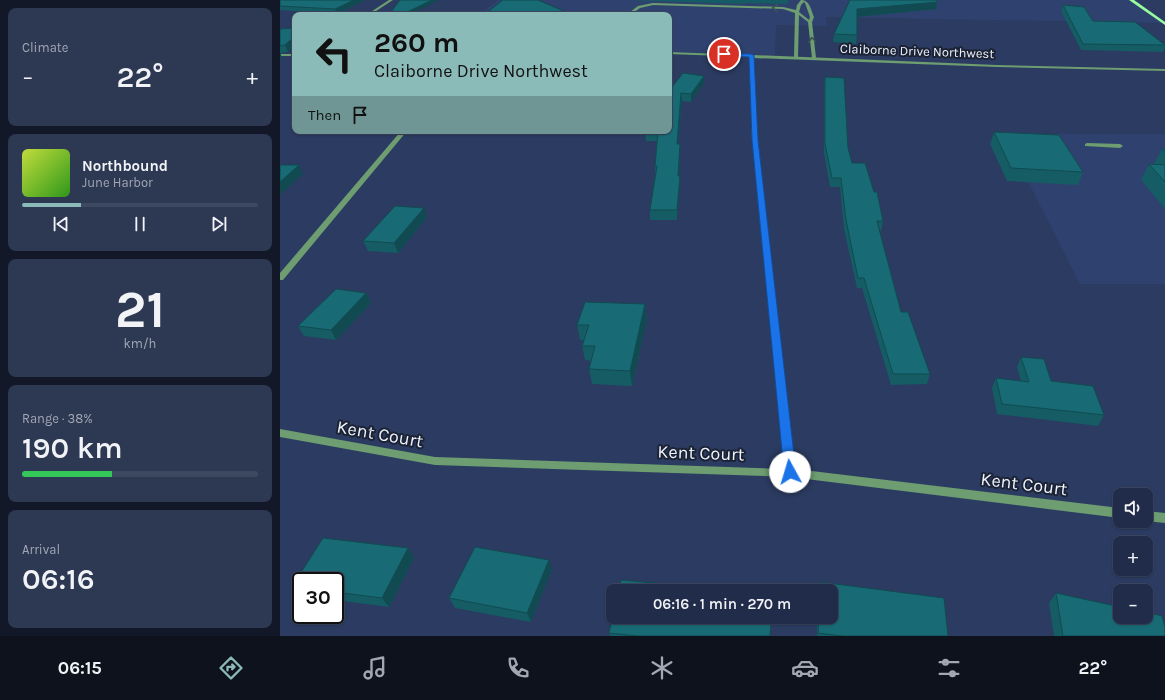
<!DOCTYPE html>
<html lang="en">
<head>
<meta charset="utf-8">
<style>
  :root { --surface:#202c49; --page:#2d3853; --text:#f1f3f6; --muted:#a2a7b4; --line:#3d4861; --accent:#8bbbb9 }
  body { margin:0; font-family:Karla,sans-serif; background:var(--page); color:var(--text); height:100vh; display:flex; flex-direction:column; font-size:15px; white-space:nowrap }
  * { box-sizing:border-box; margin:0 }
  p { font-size:13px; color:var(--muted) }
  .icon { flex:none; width:22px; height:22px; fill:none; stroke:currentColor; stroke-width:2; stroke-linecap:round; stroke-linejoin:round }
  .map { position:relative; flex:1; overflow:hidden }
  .drawer { display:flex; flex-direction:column; gap:8px; padding:8px; background:#121828; width:280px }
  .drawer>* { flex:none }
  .banner { position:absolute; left:12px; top:12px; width:380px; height:122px; border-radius:8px; box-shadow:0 1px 3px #0004,0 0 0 1px var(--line); background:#8bbbb9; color:#111; overflow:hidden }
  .fabs { position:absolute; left:833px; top:488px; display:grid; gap:8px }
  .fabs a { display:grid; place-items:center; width:40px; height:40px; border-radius:8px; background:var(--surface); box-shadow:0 1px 3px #0004,0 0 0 1px var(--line); font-size:20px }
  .speed { position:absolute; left:12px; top:572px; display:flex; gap:8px; font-size:20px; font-weight:700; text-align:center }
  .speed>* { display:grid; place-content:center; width:52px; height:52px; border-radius:50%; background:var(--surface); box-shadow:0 1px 3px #0004,0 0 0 1px var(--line); line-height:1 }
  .speed .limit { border:2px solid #111; border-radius:6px; background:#fff; color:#111 }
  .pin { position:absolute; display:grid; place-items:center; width:34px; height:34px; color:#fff; margin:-17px; border:2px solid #fff; border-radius:50%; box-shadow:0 1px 4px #0007 }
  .me { position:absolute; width:44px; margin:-22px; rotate:354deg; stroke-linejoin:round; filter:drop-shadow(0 0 3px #0008) }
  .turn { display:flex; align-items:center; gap:14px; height:84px; padding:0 16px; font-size:18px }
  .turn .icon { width:52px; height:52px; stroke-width:2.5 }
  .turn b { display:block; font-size:28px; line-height:34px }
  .then { display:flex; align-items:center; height:38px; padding:0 16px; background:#0003; gap:8px; font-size:15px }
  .big { font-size:30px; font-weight:600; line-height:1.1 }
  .drawer .tile { flex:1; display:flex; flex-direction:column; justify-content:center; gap:6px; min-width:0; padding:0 14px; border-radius:8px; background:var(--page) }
  .drawer .dial { align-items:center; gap:0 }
  .dial b { font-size:52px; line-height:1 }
  .song { display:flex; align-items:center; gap:12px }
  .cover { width:48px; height:48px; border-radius:6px; background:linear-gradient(135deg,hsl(70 70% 55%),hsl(110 70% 35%)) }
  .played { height:4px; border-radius:2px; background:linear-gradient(90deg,var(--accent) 25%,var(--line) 25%) }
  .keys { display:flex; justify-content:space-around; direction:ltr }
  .heat { display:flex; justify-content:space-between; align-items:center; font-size:22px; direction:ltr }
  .charge { height:6px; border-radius:3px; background:linear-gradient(90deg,#34c759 38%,var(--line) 0) }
  .trip { position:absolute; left:326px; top:584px; width:232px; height:40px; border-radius:8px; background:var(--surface); box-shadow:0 1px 3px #0004,0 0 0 1px var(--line); font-weight:600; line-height:40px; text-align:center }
  .dock { display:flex; height:64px; justify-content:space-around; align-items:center; background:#0d121d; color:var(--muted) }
  .dock .icon { width:28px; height:28px }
  .dock .current { color:var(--accent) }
  .dock b { font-size:18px; color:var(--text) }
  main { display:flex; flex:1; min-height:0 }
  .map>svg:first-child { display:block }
  .built { fill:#2f426f }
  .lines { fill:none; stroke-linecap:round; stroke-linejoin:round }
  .lane { fill:#6d9d70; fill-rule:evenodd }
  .street { fill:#6d9d70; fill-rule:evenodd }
  .primary { fill:#97fc9f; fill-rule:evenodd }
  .wall { fill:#155c64 }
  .shaded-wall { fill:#114b51 }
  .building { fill:#186b74; stroke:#114b51 }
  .oneway { stroke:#3c544c }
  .route { fill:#1a73e8; stroke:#114b97 }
  .labels { text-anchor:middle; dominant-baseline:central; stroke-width:4; stroke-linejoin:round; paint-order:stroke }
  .far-street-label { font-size:13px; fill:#eef3fd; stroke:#1b2334 }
  .near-street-label { font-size:18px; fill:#eef3fd; stroke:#1b2334 }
</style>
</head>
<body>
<main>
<section class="drawer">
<div class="tile"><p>Climate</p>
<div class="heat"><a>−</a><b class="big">22°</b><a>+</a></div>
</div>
<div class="tile">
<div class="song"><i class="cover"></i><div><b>Northbound</b><p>June Harbor</p></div></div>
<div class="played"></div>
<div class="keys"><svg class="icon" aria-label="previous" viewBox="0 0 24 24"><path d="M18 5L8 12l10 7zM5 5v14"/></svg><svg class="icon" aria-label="pause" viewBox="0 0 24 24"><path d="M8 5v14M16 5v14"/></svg><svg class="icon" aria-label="next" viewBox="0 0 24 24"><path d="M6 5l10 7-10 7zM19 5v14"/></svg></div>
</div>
<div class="tile dial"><b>21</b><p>km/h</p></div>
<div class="tile"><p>Range · 38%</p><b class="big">190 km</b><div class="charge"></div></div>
<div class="tile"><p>Arrival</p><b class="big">06:16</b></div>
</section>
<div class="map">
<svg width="885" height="636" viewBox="0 0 885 636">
  <rect width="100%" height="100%" fill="#2b3b61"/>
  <path class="built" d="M218,0H849L885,23L546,17L547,26L496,25L495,55L389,52V15H198Z
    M724,134H885V284H800Z"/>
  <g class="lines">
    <path class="lane" d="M521,0C530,0 531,10 534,17L532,22L536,58L534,59L532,58L528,22L519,15L518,57L516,58L514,57L515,13L503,9L373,5L360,8L353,13L373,15H346L358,6L373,3L503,7L516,10L517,5ZM524,2L525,3L530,17L529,20L519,12L521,5Z
      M807,143L840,144L843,146L840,148L805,146V144Z"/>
    <path class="street" d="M109,0H113L90,15H86Z
      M389,52L469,55L471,54L473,55L717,65L885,69V71L717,67L473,58L478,140L515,469L840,508V518L510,477L155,465L0,437V429L155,457L504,469L472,140L469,57L389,54Z
      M0,54H15V56H0Z
      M121,131H127L3,280H0V273Z
      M866,511L885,513V523L866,521Z"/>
    <path class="primary" d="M849,0H854L885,22V25Z"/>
  </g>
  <path class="wall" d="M0,0H85L57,14L0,10Z
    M347,0H508L507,4L463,3V4Z
    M570,0L657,2L656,9L577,17V35L576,44L553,42L554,34Z
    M783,5L813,21L885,45V47L883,52L801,50L781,11Z
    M15,28V46L8,52L0,53L2,58L0,60V29Z
    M424,76V83L411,102L402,101L398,144L400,153L399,176L400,185L397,220H370V210L375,174V166L377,141H366L365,132L389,91Z
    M545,77L568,148L572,163L603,221L601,231H599L621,312L650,374L647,384L611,385L582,288H577L564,229L560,187H550L544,153V84Z
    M714,132L803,172L798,185L727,181L710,144Z
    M882,149H885V209L861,180L869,164H874Z
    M147,217L118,253L88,251L83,241Z
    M86,293L91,303L56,340L24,336L18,326Z
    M365,304L367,319L352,386L312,384L309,369L311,361L305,360L302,346L304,340H300L297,325Z
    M741,357L771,381L824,415L818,426L717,414L712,388L716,378L741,381L737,367Z
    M43,538L128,548L134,558L109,607L55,600V581H21V596L12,587Z
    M272,569L251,622L175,608L169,598Z
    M540,582L668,636H537V617H551V591H538Z
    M776,593L885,636H774L769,603Z
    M329,633L490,636H330Z"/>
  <path class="shaded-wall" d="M74,0H85L57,14L55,9Z
    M152,0H159L129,15H121Z
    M657,2L656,9L576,17L577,9Z
    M15,36V46L8,52L5,45Z
    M0,52L2,58L0,60Z
    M424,76V83L411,102V94Z
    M401,93L402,101L397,153V144Z
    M400,144V153L399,185L398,176Z
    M19,165L23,174L0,195V182Z
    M400,176V185L397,220V210Z
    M144,208L147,217L118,253L114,243Z
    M86,293L91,303L56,340L51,330Z
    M365,304L367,319L352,386L350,371Z
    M128,548L134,558L109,607L102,598Z
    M269,560L272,569L251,622L247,613Z"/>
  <path class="building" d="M0,0H74L55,9L0,6Z
    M120,0H152L121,15H109Z
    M223,0H258L293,15H204Z
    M570,0H657V2L577,9V35L554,34Z
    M783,5L804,7L813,21L855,22L885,45L803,44Z
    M15,28V36L5,45L0,46V29Z
    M403,73L424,76L411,94L401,93L397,144H400L398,176H400L397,210H370L377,166H375L378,132H365L366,131H389V91Z
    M545,77L564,78L568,148L572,163H585L594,192H597L603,221H597L621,312H628L650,374H613L584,278H578L566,220L561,178H552L545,144Z
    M714,132L779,135L803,172L731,168Z
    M882,149H885V153Z
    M869,164L885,165V182Z
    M0,165H19L0,182Z
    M115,206L144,208L114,243L83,241Z
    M56,289L86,293L51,330L18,326Z
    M305,302L365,304L350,371L309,369L315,346H302L309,325H297Z
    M741,357L764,359L771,381L813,386L824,415L722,404L716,378L749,382Z
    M43,538L128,548L102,598L55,592V581H21V588L12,587Z
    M195,547L269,560L247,613L169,598Z
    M341,580L460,591H339Z
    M540,582L664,598L668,636H563L538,633L539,617H551V591H540Z
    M776,593L840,607V617H866V612L882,616L885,627V636H783Z
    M333,617H491L490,636H358L329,633Z"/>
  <defs><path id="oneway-chevron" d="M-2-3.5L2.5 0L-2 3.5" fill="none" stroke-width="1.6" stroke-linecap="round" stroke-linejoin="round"/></defs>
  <g class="oneway">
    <use href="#oneway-chevron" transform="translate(495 8) rotate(-178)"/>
    <use href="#oneway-chevron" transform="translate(532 40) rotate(-97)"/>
  </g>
  <path class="route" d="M442,53L471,54L474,55L478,140L516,472L514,476L510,477L506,476L504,472L472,140L469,57L444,56Z"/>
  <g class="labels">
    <g class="far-street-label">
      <text transform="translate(637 51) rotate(2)">Claiborne Drive Northwest</text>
    </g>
    <g class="near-street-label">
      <text transform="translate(100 434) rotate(10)">Kent Court</text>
      <text transform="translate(421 453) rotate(2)">Kent Court</text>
      <text transform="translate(744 484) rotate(7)">Kent Court</text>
    </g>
  </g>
</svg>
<div class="fabs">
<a><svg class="icon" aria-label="sound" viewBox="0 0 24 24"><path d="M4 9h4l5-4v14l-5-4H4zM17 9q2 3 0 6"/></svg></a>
<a>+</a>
<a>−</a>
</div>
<div class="speed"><div class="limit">30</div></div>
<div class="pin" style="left:444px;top:54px;background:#d93025"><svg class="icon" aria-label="arrive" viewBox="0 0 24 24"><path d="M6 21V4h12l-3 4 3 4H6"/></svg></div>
<svg class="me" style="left:510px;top:472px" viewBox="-20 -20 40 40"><circle r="19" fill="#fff"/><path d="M0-13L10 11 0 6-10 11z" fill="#1a73e8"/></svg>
<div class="trip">06:16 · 1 min · 270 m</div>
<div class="banner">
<div class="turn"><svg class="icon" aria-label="left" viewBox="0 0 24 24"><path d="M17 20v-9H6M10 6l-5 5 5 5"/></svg><div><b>260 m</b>Claiborne Drive Northwest</div></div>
<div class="then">Then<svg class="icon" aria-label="arrive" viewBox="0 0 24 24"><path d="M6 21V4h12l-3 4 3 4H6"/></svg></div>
</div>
</div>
</main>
<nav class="dock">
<b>06:15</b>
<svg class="icon current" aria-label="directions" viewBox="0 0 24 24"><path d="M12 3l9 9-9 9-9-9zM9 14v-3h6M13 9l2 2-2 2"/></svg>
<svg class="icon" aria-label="music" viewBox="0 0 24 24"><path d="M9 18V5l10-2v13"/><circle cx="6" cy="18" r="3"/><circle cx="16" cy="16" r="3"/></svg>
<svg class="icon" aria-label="phone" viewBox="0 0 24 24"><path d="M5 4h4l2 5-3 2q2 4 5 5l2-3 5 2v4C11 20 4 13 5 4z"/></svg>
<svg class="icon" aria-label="climate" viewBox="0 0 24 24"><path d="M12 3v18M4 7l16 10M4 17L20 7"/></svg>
<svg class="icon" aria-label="car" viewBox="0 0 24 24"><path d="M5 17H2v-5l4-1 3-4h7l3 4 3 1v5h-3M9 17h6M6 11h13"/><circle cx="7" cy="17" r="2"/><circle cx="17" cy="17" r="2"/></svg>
<svg class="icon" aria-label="filters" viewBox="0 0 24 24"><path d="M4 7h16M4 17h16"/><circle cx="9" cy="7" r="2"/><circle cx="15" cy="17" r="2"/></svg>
<b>22°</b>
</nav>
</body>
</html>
